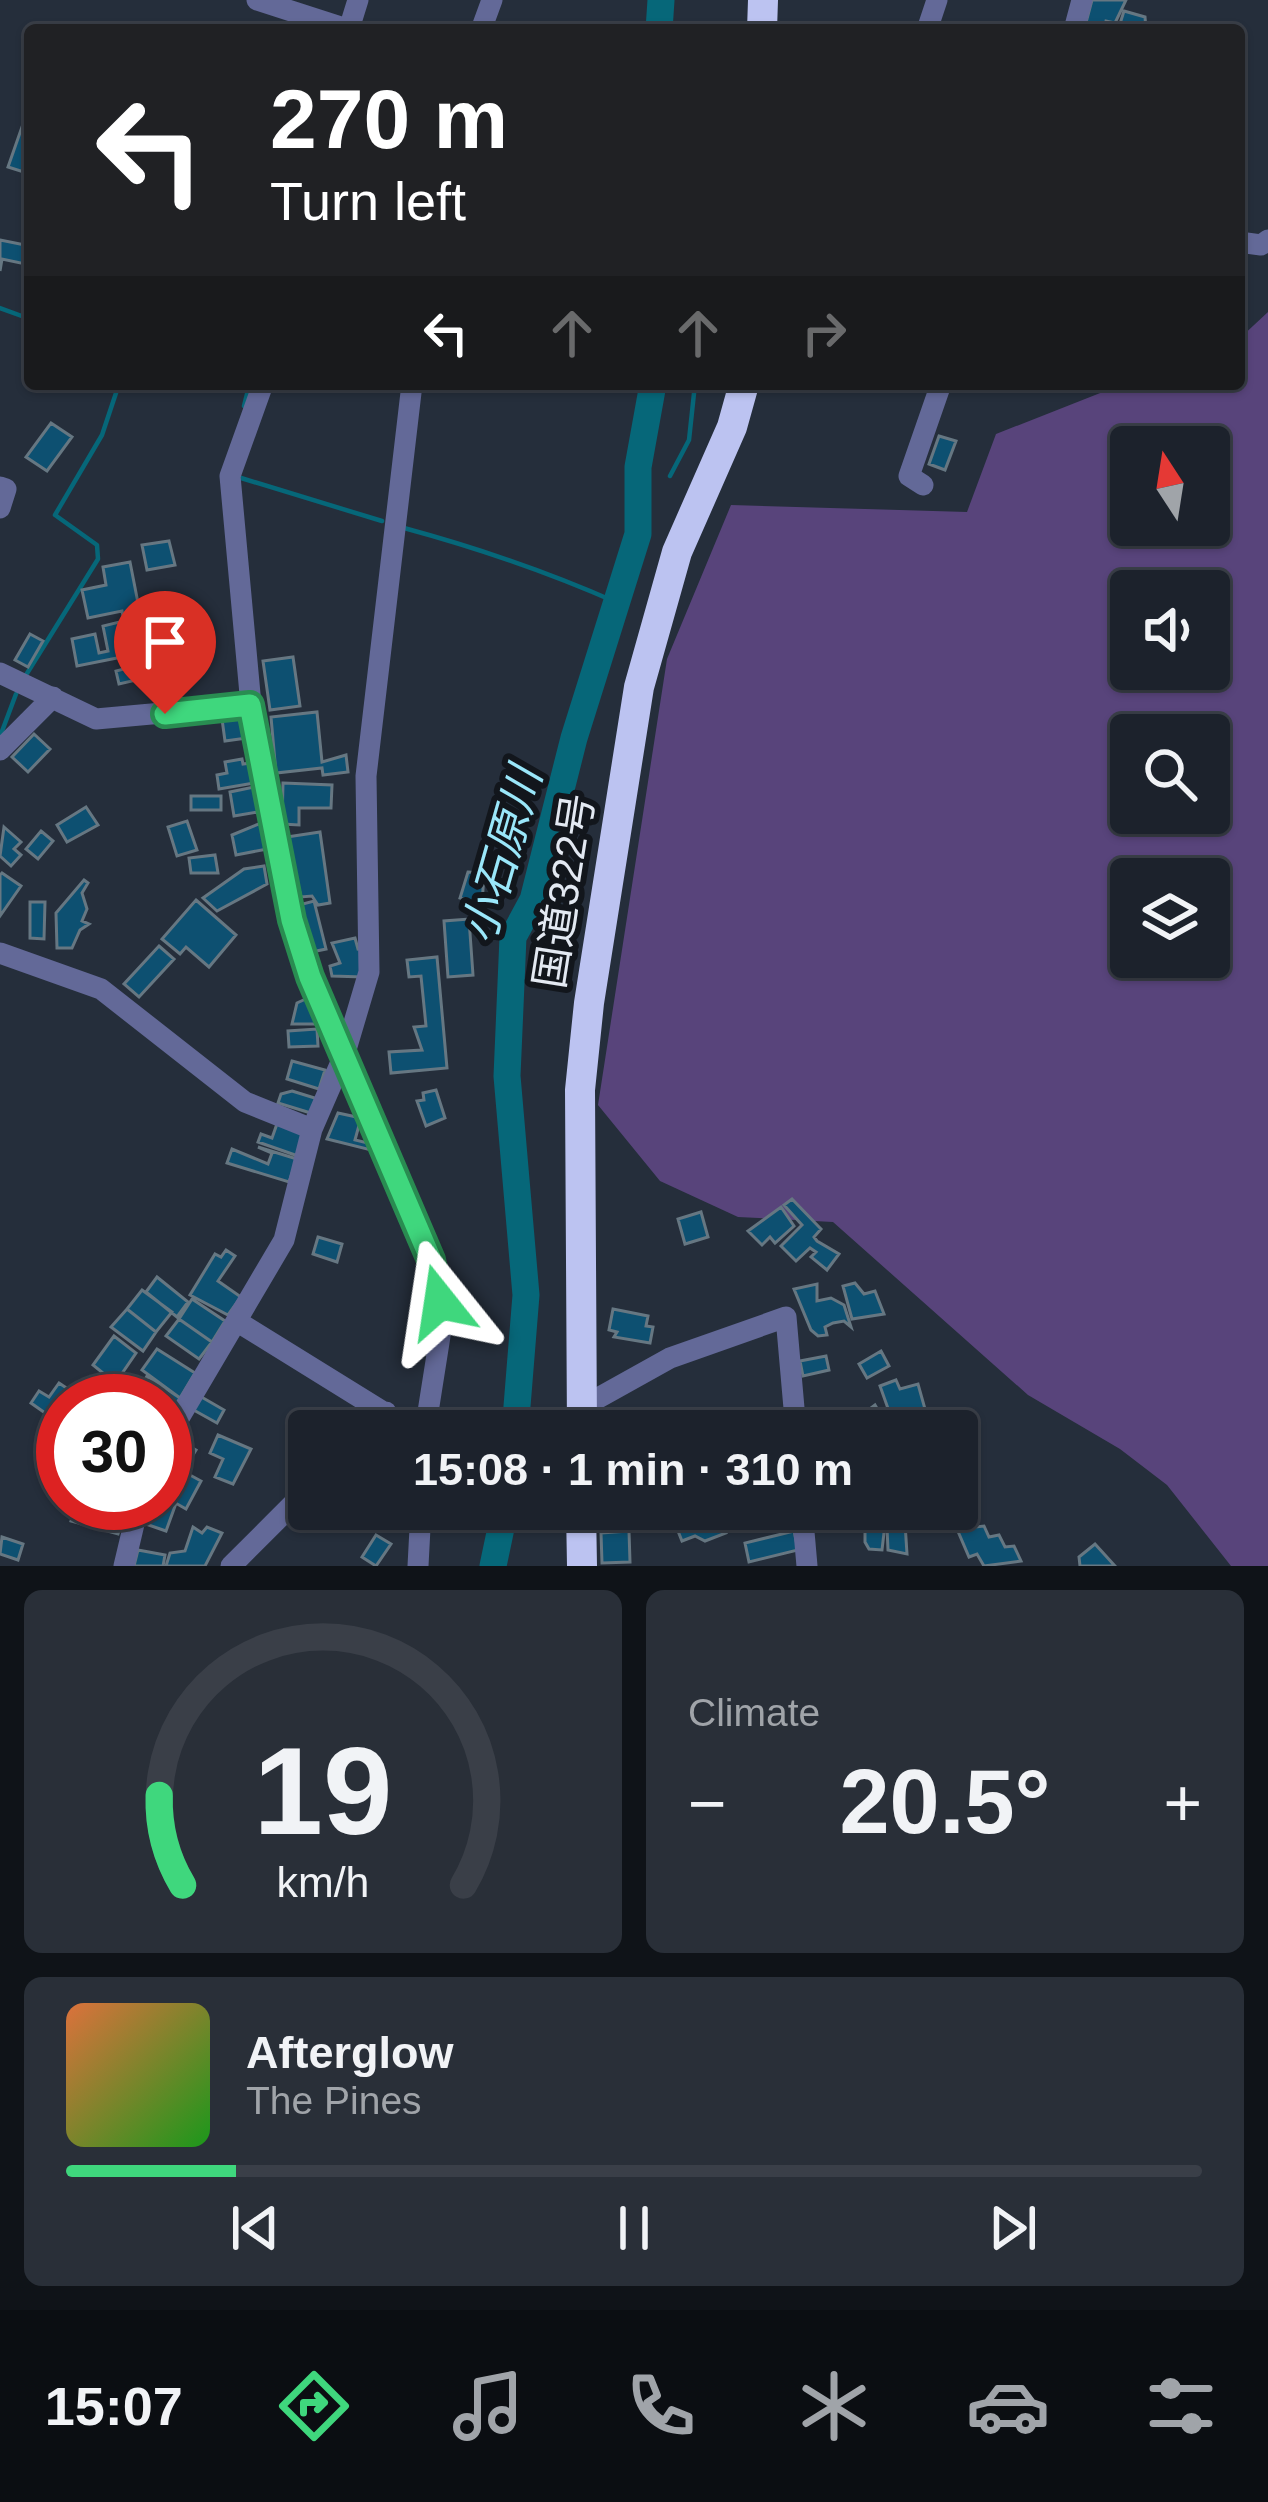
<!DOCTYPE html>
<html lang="en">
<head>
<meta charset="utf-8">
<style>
  :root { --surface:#1c222c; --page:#292f38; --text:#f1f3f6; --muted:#a0a4a9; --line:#3a3f48; --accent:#3fd77d }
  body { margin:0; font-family:Helvetica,"Noto Sans JP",sans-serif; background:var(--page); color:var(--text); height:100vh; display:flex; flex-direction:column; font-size:45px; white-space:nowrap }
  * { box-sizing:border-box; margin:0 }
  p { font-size:39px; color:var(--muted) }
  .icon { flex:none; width:66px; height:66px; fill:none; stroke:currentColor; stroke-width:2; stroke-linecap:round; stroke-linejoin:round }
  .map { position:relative; height:1566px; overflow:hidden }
  .panel { display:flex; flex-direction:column; gap:24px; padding:24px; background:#0f1318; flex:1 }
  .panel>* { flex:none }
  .hud { position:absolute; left:24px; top:24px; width:1221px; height:366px; border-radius:12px; box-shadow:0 3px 9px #0004,0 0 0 3px var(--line); background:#202124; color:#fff; overflow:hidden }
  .needle { width:78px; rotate:348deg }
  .controls { position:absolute; left:1110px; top:426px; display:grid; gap:24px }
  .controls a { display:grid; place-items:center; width:120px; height:120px; border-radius:12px; background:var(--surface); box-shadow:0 3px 9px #0004,0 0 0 3px var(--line); font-size:60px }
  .speed { position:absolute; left:36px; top:1374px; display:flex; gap:24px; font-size:60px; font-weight:700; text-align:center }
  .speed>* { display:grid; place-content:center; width:156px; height:156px; border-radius:50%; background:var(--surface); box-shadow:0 3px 9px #0004,0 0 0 3px var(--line); line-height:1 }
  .speed .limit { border:18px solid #d22; background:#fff; color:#111 }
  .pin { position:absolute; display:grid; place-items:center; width:102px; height:102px; color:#fff; margin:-123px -51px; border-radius:50% 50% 50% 0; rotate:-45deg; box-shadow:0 0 12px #0007 }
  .pin .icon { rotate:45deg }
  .me { position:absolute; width:132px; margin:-66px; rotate:345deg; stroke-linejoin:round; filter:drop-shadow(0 0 9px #0008) }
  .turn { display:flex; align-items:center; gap:42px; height:252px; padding:0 48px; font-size:54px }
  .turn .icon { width:156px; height:156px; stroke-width:2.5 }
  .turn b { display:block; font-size:84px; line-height:102px }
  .lanes { display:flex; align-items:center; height:114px; padding:0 48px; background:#0003; justify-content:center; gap:60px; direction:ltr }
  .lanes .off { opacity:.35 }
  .big { font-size:90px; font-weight:800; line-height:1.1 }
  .panel .card { flex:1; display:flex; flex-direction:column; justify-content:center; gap:18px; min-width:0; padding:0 42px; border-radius:18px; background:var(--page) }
  .panel .dial { align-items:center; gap:0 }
  .dial svg { height:312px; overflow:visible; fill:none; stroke:var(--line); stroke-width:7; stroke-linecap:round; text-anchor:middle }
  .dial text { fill:var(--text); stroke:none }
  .song { display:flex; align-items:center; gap:36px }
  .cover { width:144px; height:144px; border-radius:18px; background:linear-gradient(135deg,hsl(20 70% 55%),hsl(120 70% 35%)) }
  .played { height:12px; border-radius:6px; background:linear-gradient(90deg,var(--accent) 15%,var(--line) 15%) }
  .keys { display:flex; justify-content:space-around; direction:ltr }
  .heat { display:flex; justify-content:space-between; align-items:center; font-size:66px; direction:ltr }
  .panel .tiles { flex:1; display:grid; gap:24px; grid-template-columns:1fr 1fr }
  .card:last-child { grid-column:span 2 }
  .trip { position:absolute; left:288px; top:1410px; width:690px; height:120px; border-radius:12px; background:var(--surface); box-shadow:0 3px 9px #0004,0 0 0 3px var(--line); font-weight:800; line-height:120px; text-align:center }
  .menu { display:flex; height:192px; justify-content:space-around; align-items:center; background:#0b0e12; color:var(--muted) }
  .menu .icon { width:84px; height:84px }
  .menu .active { color:var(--accent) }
  .menu b { font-size:54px; color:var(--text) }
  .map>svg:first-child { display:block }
  .green { fill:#58447b; fill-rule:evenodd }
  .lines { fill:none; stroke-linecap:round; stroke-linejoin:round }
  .stream { stroke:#066779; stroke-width:4.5 }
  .river { stroke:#066779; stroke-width:27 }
  .building { fill:#0d5071; stroke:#667782; stroke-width:3 }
  .minor { stroke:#636998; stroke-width:21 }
  .highway { stroke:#bcc3f1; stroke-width:30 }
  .route-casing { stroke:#298c51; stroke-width:30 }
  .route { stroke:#3fd77d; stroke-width:21 }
  .labels { text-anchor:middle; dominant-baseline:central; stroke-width:12; stroke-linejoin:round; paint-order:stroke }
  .street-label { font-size:42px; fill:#e3e9f2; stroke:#12161c }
  .water-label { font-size:45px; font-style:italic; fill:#9ae7fa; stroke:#12161c }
</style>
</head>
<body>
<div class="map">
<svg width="1268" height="1566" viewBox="0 0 1268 1566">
  <rect width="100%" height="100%" fill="#252e3b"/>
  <path class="green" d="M1268,312V1566H1231L1167,1485L1120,1449L1028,1395L833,1222L738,1217L660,1181L598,1105L667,659L731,505L967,512L996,434L1123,384H1239V339ZM1131,447H1209V525H1131ZM1131,591H1209V669H1131ZM1131,735H1209V813H1131ZM1131,879H1209V957H1131Z"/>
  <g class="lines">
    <path class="stream" d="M0,308L30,319
      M229,384L248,390L244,406
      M670,476L689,440L695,384
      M241,478L382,521
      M404,528C478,548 548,572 618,603
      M26,675L98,559L97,545L55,515L102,435L119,384
      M1,734L16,694"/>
    <path class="river" d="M659,30L661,0
      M515,1431L526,1295L507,1076L513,937L533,900L574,738L638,534V467L653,384
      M493,1566L505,1509"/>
  </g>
  <path class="building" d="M1092,0H1126L1115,23L1106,21L1104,30H1084Z
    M1124,11L1145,17L1146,30H1118Z
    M30,104V174L8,167Z
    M0,240L30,246V265L2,259L0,271Z
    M51,423L72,437L47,471L26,457Z
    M939,436L956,441L945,470L929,464Z
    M169,541L175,565L147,570L142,545Z
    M130,562L139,608L133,610L135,619L142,618V647L151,645L152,651L77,666L72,639L95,634L99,653L108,651L103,626L124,621L122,611L88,618L82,590L106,585L103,567Z
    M30,634L43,641L28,667L15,660Z
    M293,657L300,706L270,710L263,661Z
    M154,661L158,675L119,684L116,671Z
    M317,712L322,762L346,755L348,772L323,775L322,768L276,773L271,717Z
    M243,716L247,738L225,741L222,719Z
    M34,734L50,749L28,772L12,757Z
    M242,759L243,764L251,763L254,783L219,789L217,775L227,773L225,762Z
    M283,783L332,785L331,808H299V825L282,824Z
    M254,787L258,812L234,816L230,792Z
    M191,796H221V810H191Z
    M86,807L98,825L67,842L57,825Z
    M187,821L197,850L177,856L168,827Z
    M261,823L267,849L236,855L232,835Z
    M4,827L21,842L14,849L21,855L11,866L0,856Z
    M41,831L53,841L38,859L26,849Z
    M320,832L330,903L318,905L312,896L301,897L287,837Z
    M215,855L218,873H191L189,858Z
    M264,866L267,884L217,911L203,898L244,869Z
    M468,872L484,873L482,905L460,898Z
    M2,873L21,886L0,916V875Z
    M84,880L88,883L82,893L87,909L82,921L89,924L80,930L72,948H57L56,913Z
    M196,900L236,935L209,967L186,947L180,954L162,939Z
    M314,901L326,949L307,953L295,906Z
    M30,902H45L44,939L30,938Z
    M469,919L473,975L448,977L444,921Z
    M355,938L358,949L364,948L363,977L332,976L330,966L340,963L332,943Z
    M159,946L174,959L139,997L124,984Z
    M437,957L447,1068L391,1073L389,1052L422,1050L414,1027L426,1026L421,976L409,977L407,960Z
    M310,997L318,1024H292L297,1003Z
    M317,1029L318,1046L289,1047L288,1031Z
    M292,1061L325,1070L319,1089L287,1079Z
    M436,1090L445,1118L426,1126L417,1101L424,1100L423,1093Z
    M292,1091L318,1099L314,1114L278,1103L281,1094Z
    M338,1113L361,1118L355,1140L372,1144L371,1150L327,1139Z
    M278,1121L307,1131L298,1156L258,1142L261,1134L272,1138Z
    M258,1147L297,1159L289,1182L227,1163L232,1149L268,1164L272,1153Z
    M792,1199L821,1229L814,1237L817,1241L839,1254L827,1270L811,1257L816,1252L810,1248L796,1261L781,1246L802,1225L784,1205Z
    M781,1207L794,1226L775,1243L770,1237L762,1245L748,1231Z
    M701,1212L708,1237L685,1244L678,1219Z
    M318,1237L342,1244L337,1262L313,1254Z
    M226,1250L235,1256L218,1281L241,1297L228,1315L190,1295L215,1254L221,1257Z
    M157,1277L188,1302L177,1317L146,1292Z
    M855,1283L864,1294L875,1291L884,1314L852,1319L843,1286Z
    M817,1284V1301L831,1298L844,1305L851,1327L844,1321L833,1323L825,1327L827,1335L818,1336L811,1330L794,1289Z
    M142,1290L172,1312L156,1332L127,1309Z
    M192,1299L225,1321L212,1342L179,1319Z
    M127,1309L156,1332L143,1351L111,1327Z
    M613,1309L648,1316L646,1326L653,1327L650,1343L614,1337L617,1332L609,1330Z
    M179,1319L212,1342L199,1359L166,1336Z
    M114,1336L136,1353L103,1401L88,1392L103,1373L93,1365Z
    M157,1349L195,1373L180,1398L142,1370Z
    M881,1351L889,1366L867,1378L859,1364Z
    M826,1356L829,1370L803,1376L800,1361Z
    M147,1376L180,1398L165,1420V1401L132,1400Z
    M896,1380L900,1389L918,1384L925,1409L911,1413L912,1420L906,1421L910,1431H896L880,1386Z
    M59,1383L74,1393L63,1401L55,1420L31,1403L39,1391L49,1397Z
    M198,1395L224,1410L217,1423L190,1408Z
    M875,1405L882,1417L875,1421L880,1431H836L838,1420L847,1416L851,1423Z
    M218,1435L251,1449L233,1484L215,1477L223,1459L210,1453Z
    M175,1438L196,1450L185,1468L165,1456Z
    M168,1463L201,1481L186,1509L165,1497Z
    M165,1502L175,1506L166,1531L140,1522L147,1503Z
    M77,1503H101L132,1514L130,1522L122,1521L118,1534L71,1521Z
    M596,1509H631V1525H596Z
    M691,1509H728L730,1514L720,1518L726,1533L705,1541L695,1536L682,1541L672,1516Z
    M865,1509H877L885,1524L882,1550L869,1549L865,1542Z
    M905,1523L907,1554L888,1550L887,1527Z
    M984,1526L989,1537L999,1535L1005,1547L1014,1546L1021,1561L984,1566L977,1554L969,1557L957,1529Z
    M193,1527L202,1533L207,1527L222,1533L205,1566H166L170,1553L185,1551Z
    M629,1531L630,1562L602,1563L601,1533Z
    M794,1531L798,1550L749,1562L745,1543Z
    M376,1535L391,1544L376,1566L362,1557Z
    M2,1537L23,1544L18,1560L0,1554Z
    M1095,1544L1115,1566H1080L1079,1557Z
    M138,1550L165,1555L163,1566H134Z"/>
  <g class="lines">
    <path class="minor" d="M257,0L350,30
      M349,29L358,0
      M481,30L492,0
      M927,30L937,0
      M1074,30L1082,0
      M1239,242L1261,245L1268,240
      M263,384L230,476L251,705L293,920L311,977L431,1260L440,1336L425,1431
      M923,485L909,476L941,384
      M0,487L6,489L0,508
      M0,673L96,719L251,705
      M0,750L53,697
      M0,953L101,989L245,1102L312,1129
      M238,1322L414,1431
      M582,1407L670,1358L786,1317L796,1431
      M367,1431L386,1412
      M165,1442L284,1240L312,1129L345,1053L369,972L366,776L412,384
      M802,1509L807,1566
      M124,1566L139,1503
      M231,1566L309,1488
      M418,1566L421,1509"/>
    <path class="highway" d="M762,30L763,0
      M582,1431L580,1090L589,1003L639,687L677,552L732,427L744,384
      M581,1509L582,1566"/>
  </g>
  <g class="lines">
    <g class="route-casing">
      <path id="route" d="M165,714L250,705L292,920L310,977L431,1260L440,1302"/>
    </g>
    <use href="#route" class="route"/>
  </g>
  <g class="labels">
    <g class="street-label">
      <text transform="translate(564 891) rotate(-81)">国道322号</text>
    </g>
    <g class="water-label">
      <text transform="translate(502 855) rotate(-74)">小石原川</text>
    </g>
  </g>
</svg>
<div class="controls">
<a><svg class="needle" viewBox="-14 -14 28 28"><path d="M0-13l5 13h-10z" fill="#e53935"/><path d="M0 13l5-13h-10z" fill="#a0a4a9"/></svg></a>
<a><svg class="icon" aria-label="sound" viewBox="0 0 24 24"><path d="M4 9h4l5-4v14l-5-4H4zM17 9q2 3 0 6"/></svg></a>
<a><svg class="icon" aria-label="search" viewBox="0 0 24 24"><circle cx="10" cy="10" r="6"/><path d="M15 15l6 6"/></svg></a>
<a><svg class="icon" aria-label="layers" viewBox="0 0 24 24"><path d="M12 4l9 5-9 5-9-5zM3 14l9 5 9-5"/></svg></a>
</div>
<div class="speed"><div class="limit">30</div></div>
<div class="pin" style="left:165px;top:714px;background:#d93025"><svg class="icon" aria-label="arrive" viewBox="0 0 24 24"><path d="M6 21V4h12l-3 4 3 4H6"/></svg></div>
<svg class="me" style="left:440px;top:1302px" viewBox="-20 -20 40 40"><path d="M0-17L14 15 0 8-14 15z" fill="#3fd77d" stroke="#fff" stroke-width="4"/></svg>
<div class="trip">15:08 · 1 min · 310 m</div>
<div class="hud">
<div class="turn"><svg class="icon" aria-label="left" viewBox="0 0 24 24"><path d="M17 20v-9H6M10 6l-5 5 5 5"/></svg><div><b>270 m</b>Turn left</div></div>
<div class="lanes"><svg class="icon" aria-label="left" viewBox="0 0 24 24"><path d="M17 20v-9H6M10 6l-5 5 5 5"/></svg><svg class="icon off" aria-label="ahead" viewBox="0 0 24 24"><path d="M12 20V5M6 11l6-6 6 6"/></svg><svg class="icon off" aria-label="ahead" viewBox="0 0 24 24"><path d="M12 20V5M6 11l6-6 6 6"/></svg><svg class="icon off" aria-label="right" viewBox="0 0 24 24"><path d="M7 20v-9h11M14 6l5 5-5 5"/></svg></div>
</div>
</div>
<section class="panel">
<div class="tiles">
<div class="card dial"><svg viewBox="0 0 100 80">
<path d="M14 69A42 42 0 1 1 86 69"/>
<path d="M14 69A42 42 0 0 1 8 46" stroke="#3fd77d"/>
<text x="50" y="56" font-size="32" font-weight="700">19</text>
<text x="50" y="72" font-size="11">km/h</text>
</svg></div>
<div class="card"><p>Climate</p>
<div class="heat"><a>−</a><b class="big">20.5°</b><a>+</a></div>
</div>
<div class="card">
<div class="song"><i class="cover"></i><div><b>Afterglow</b><p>The Pines</p></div></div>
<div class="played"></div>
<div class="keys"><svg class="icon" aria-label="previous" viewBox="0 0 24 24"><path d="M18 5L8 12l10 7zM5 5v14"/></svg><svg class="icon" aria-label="pause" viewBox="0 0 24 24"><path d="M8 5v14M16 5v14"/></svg><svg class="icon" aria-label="next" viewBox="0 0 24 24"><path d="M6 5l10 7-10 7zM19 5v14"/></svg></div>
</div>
</div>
</section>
<nav class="menu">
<b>15:07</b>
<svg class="icon active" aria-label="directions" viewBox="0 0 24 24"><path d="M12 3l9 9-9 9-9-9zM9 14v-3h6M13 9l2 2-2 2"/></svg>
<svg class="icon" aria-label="music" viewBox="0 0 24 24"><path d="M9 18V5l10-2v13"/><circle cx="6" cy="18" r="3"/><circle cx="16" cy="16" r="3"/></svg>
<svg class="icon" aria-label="phone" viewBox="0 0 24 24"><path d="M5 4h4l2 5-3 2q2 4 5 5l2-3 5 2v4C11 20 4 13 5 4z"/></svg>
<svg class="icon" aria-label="climate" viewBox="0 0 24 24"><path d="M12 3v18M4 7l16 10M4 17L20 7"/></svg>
<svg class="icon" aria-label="car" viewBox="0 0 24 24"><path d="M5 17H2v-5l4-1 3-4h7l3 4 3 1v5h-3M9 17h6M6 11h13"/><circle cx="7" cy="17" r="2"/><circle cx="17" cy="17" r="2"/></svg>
<svg class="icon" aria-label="filters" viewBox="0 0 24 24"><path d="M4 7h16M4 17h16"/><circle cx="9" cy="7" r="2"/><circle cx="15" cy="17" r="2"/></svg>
</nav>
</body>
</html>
